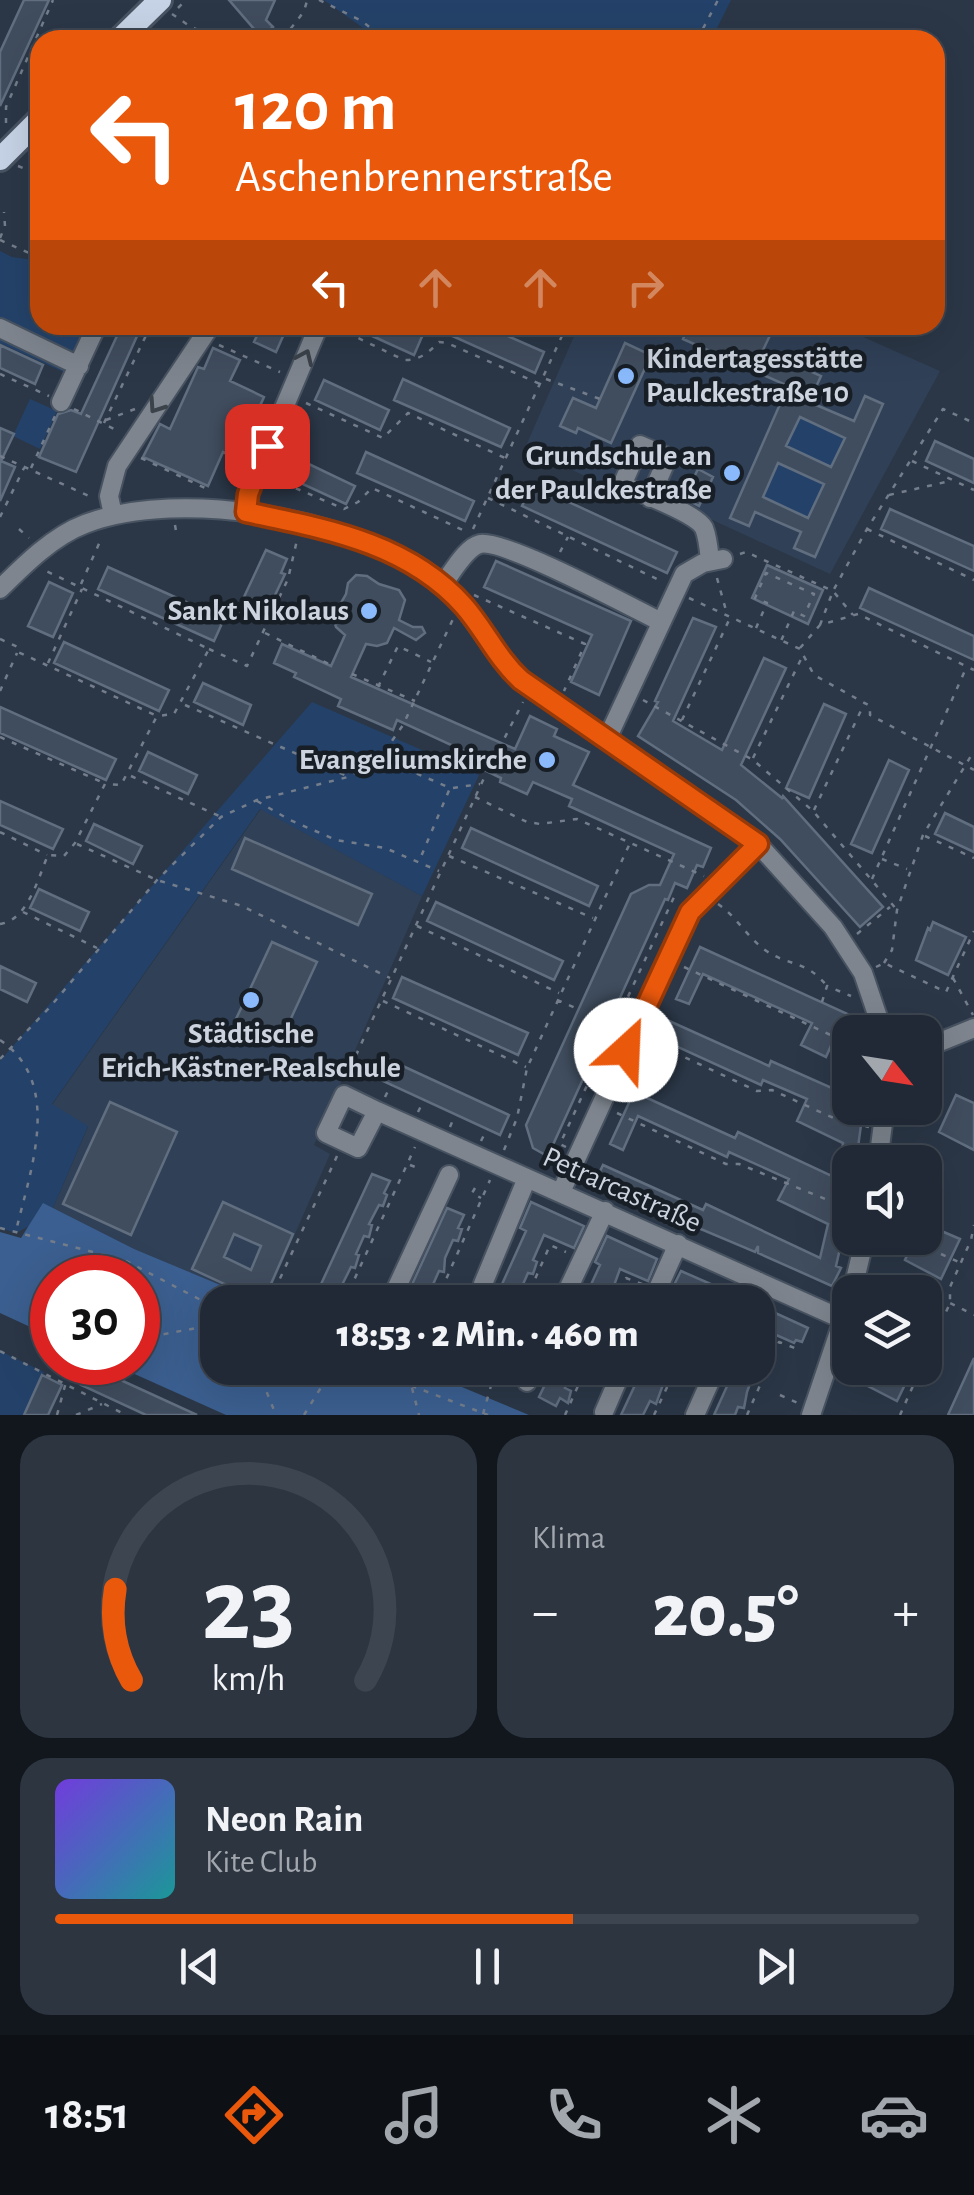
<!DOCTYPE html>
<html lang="de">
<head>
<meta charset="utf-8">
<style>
  :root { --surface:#202935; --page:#2d3541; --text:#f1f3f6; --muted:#a2a6ad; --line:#3d4550; --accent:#ea580c }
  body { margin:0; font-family:"Alegreya Sans",sans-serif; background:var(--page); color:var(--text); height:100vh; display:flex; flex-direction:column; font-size:38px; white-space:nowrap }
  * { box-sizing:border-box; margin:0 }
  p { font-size:32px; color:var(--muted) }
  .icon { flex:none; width:55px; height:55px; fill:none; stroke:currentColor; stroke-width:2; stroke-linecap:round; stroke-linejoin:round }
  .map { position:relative; height:1415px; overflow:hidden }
  .sheet { display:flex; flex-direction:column; gap:20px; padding:20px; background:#12171d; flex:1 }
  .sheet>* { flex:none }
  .guide { position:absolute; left:30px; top:30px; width:915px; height:305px; border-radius:30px; box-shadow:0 10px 40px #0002,0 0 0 2px var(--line); background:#ea580c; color:#fff; overflow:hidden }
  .needle { width:65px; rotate:120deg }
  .fabs { position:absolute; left:832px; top:1015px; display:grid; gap:20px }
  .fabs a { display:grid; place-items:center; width:110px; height:110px; border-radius:20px; background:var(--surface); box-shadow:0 10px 40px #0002,0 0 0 2px var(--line); font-size:50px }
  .speed { position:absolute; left:30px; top:1255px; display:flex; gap:20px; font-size:50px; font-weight:700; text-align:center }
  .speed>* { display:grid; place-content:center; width:130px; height:130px; border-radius:50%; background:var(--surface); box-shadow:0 10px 40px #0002,0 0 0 2px var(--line); line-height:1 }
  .speed .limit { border:15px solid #d22; background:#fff; color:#111 }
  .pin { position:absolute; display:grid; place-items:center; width:85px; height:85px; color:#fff; margin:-42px; border-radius:20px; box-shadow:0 5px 15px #0006 }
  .me { position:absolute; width:110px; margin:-55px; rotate:25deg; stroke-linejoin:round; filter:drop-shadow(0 0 8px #0008) }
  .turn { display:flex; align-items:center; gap:35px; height:210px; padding:0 40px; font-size:45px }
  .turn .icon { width:130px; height:130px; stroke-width:2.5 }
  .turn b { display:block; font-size:70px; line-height:85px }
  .lanes { display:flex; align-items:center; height:95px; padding:0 40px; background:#0003; justify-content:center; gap:50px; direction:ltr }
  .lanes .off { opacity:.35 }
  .big { font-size:75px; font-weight:800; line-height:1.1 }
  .sheet .card { flex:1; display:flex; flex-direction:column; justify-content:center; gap:15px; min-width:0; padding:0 35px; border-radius:30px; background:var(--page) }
  .sheet .dial { align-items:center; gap:0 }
  .dial svg { height:260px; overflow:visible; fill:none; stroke:var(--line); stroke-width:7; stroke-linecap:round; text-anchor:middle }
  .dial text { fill:var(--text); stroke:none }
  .song { display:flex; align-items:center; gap:30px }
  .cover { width:120px; height:120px; border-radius:15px; background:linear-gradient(135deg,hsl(260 70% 55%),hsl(180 70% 35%)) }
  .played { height:10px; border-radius:5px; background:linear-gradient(90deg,var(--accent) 60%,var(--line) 60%) }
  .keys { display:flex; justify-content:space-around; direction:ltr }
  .heat { display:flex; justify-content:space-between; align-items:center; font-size:55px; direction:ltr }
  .sheet .tiles { flex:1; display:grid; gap:20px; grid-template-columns:1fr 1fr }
  .card:last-child { grid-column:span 2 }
  .trip { position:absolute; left:200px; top:1285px; width:575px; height:100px; border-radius:30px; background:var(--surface); box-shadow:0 10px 40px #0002,0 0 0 2px var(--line); font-weight:800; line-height:100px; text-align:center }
  .dock { display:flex; height:160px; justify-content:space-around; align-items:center; background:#0d1015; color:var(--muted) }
  .dock .icon { width:70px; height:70px }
  .dock .on { color:var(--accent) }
  .dock b { font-size:45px; color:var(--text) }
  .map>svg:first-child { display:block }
  .built { fill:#304057 }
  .green { fill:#244269 }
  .forest { fill:#3b5f90 }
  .building { fill:#404d5e; stroke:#606e80; stroke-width:2.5; fill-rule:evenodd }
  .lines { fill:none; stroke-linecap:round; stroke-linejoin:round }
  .minor-casing { stroke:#485362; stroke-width:22 }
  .major-casing { stroke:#485362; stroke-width:28 }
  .path { stroke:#747d8b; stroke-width:2.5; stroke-dasharray:5 8; stroke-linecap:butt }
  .minor { stroke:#7e858e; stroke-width:18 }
  .major { stroke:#c6d3e6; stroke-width:22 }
  .oneway { stroke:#3c424a }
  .route-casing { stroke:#983908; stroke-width:25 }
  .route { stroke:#ea580c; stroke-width:18 }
  .poi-dot { fill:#8abafc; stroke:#181e25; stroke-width:4 }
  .labels { text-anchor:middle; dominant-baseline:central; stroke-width:9; stroke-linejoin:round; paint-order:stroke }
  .poi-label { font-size:30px; font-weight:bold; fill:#cdd4df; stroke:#181e25; text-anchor:end }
  .street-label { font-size:30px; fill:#cdd4df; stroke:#181e25 }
</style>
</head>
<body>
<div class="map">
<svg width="974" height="1415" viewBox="0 0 974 1415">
  <rect width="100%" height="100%" fill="#2b3747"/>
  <path class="built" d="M579,325H836L940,371L830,574L667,499L660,511L525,448Z
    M261,809L422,896L314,1145L330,1154L265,1302H234L50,1215L88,1127L52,1105Z"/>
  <path class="green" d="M324,0H731L711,40H380Z
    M0,251L12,257L40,261V325H92L70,375L0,343Z
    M30,399L57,411L40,449L13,436Z
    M800,417L845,438L831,467L786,446Z
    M778,463L824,484L808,518L763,497Z
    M312,702L479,775L422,896L260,809L52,1104L88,1126L50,1215L16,1233L0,1228V1061Z
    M0,1351L44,1372L24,1415H0Z"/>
  <path class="forest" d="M43,1203L134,1249L261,1302H218V1368H416L529,1415H226L110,1363L138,1362V1278H52V1337L0,1313V1232L21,1238Z"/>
  <path class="building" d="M24,0H49L0,106V52Z
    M229,0H275L266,20L273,27L261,37Z
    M122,325H142L76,472L39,457L58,414L71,410L81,414Z
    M262,325H288L276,352L254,342Z
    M348,325H427L414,355Z
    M428,325H483L544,352L535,373Z
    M689,325H775L763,350L821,376L809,402L854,421L865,396L883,404L815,557L794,548L801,532L755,512L749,526L730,518L788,386L683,339ZM800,417L845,438L831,467L786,446ZM778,463L824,484L808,518L763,497Z
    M625,343L651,355L611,443L578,428L576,433L560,426L573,398L596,408Z
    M0,345L43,365L35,384L0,368Z
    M213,348L240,360L230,381L264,397L236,458L223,452L208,486L143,457L160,424L170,429L198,367L204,369Z
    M403,379L510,428L501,447L394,400Z
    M324,380L389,410L380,430L315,400Z
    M0,428L14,434L1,461L15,467L0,501Z
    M935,441L974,459V483L926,461Z
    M366,452L474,501L465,521L357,473Z
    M292,456L355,486L346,504L283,475Z
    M698,469L713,477L699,506L684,498Z
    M532,485L677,552L667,573L522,506Z
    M890,509L974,546V571L881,529Z
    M266,550L287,559L281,573L285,574L268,610L264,608L258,622L237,612Z
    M496,561L631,621L599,695L571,682L592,635L484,587Z
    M767,565L823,590L808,624L752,598Z
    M108,567L224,619L214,641L98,589Z
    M356,575L367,576L379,584L399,590L405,600L399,620L413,627H422L425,633L416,640L394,628L387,643L377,646L366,644L351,677L515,749L530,716L557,729L554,736L589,752L573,785L711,848L703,867L697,865L687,888L675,883L668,900L665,899L552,1147L560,1151L556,1161L533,1148L526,1125L631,894L649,885H660L674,854L569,806L572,799L533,782L527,794L500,782L501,778L480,768L484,760L397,720L393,730L338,706L341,699L294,677L296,673L274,663L282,644L331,666L345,635L336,627L333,617L346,594L348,583Z
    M49,582L73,593L53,637L28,626Z
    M869,588L974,636V660L860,608Z
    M693,618L716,627L673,721L722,750L764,658L786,668L741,765L782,798L783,796L883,907L860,927L780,839L736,800L638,736L658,702L655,701Z
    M64,642L169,690L159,711L54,663Z
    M203,683L251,705L243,725L194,702Z
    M824,704L846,714L809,798L786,788Z
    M0,707L116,759L106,780L0,733Z
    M148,752L197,775L188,794L139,771Z
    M889,760L909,770L872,853L851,844Z
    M0,801L63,829L53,849L0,825Z
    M945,813L974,827V852L935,834Z
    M94,824L142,846L133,864L86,841Z
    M471,828L598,886L589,906L462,848Z
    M245,838L372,894L358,925L232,869Z
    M39,889L89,912L80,931L30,908Z
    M436,902L563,961L554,980L427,921Z
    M933,922L966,937L948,975L916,960L928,928L930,930Z
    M272,942L317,962L281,1040L236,1019Z
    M700,947L865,1022L860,1032H842L841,1023L826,1057L801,1045L812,1023L703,974L689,1004L676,999Z
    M0,966L36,983L27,1002L0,989Z
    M402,977L528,1033L518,1055L393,998Z
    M667,1020L769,1066L771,1061L850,1096V1108H869L861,1125L856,1162H850V1205L836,1266L841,1268L832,1286L758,1253V1246L755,1252L594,1184L603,1165L703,1210L706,1204L820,1258L828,1224L778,1200L789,1179L729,1152L727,1157L638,1116L623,1150L610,1144L634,1092L735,1138L738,1132L838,1179L843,1143L797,1121L807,1099L763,1080L761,1085L658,1038Z
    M381,1056L509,1115L500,1135L372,1076Z
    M956,1095L974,1103V1150L939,1132Z
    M110,1102L177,1132L131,1235L63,1204Z
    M372,1174L390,1181L384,1193L387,1195L383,1206L379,1205L369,1224L372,1225L369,1237L364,1236L356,1254L359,1255L355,1268L351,1267L342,1285L341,1299L331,1302L316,1295Z
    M223,1202L293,1234L263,1302L192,1269ZM234,1234L261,1246L251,1270L224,1257Z
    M531,1202L584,1226L574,1248L544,1235L533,1260L537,1262L533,1274L528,1273L520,1291L523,1293L520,1302H494L526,1231L520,1228Z
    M447,1208L464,1215L458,1228L462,1229L458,1241L453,1240L445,1258L444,1272L439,1271L431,1289L434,1290L430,1302H404Z
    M925,1224L960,1239L941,1279L905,1260L915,1238H925Z
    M607,1236L657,1259L648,1281L620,1269L608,1302H583L600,1265L595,1262Z
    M681,1271L734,1294L730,1302H702L693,1299L691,1302H673L674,1300L668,1297Z
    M758,1305L808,1328L802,1342L796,1340L794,1343L765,1330L758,1349Z
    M974,1358V1415H948Z
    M90,1366L197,1415H146L81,1385Z
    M553,1368H576L565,1388L571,1391L568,1403L560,1398L556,1406L539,1397Z
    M643,1368H669L656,1404L650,1401L643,1415H621Z
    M728,1368H759L757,1380L752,1378L747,1392L744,1408L738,1407L735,1415H714L733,1373L728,1372Z
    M867,1368H913L897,1401L860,1382Z
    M42,1375L62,1385L48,1415H24Z"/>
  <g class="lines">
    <g class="minor-casing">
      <path id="minor" d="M0,328L79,366
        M61,402L97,325
        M650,498L668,457L640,445L622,485C640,493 696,513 704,528C708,538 709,551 710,561
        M246,512L248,493L319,325
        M113,515L109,496L117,466L211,325
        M443,584C452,573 466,547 480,544C505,539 631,607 661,622
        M0,589C24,565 53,536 85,524C181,487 357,519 438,581C473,608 488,651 521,680L758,844L833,927L863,973L883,1032
        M607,739L684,574L703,563L723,559
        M925,1048L974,1028
        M344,1095L377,1111L358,1148L326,1133Z
        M377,1111L844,1320
        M878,1162L885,1108
        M561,1192L690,911L758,844
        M852,1292L865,1238
        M390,1302L449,1175
        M481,1302L485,1292L483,1284L527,1178
        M562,1302L605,1211
        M652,1302L678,1244
        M745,1302L755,1280
        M527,1382L533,1368
        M604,1412L623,1368
        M695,1415L716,1368
        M811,1415L850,1299"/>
    </g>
    <g class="major-casing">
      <path id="major" d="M119,40L160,0
        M0,159L40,119"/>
    </g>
    <path class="path" d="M319,0L362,21L385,40
      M178,8L186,0
      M172,14L191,27L224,40
      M284,40C291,24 304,18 307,0
      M697,40L718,0
      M6,123V107L53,0
      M18,166L40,175
      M0,238L5,226L4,212
      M0,240L40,258
      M335,327L404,360C419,361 429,352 439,342L447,343L540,384
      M219,345L280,372
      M0,374L49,396
      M546,379L600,399
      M306,403L383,438L408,413L505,458
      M74,409L120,432
      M106,420L135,409
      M104,423L151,325
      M0,456L89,496
      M141,458L205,488V493
      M912,461L974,490
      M31,468L55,416
      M272,478L344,509L358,502L372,488L465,531
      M889,495L950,481
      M488,498L661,581
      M0,517L24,468
      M175,525L177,537
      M19,529L29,538
      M473,529L567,325
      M867,529L974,580
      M560,552L568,537
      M740,554L746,552L833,591L867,529L943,409L974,423
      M717,578L727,614
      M81,584L102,537
      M474,595L585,644L564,691
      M689,598L800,649L814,675L870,706V715L974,770
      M820,625L833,591L853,615
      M756,628L767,603L755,598L766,573L814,594L804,616L794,611L781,641
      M265,633L331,665
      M0,639L18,647V652L157,716
      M800,648L820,625L858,614L974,670
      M209,649L247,666L288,579L297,540
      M48,663L82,589
      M352,674L415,701
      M378,687L398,646L431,662
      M0,691L17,653
      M643,700L753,760L813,811L897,910
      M185,705L347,776
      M682,720L730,618
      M0,737L104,783
      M381,758L450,788L420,859
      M753,758L802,657
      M131,776L219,816
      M453,788L480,784
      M475,797L527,822L540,824L577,819L704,876
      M257,801L290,820L336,840L385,848L439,871
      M814,810L864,704
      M0,832L47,855
      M925,836L974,858
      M77,844L157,880L242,906L390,978
      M449,856L593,918
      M882,859L907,869
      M872,879L967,666
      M718,904C736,916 747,937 765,950C789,967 805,959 827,986
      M23,912L97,948
      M0,924C28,920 38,878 48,855L64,856L75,843L105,784L121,785L157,716L174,714L209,649L42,569
      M417,926L559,993
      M857,934L890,907
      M884,963L892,950L897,910L923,835L974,751
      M684,967L850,1044
      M876,967L884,963L946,992L974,931
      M953,978L973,1015
      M557,1000L578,1009
      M383,1001L526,1067
      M822,1002L827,986L851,996
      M0,1040C64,1083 30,1171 16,1231
      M650,1041L757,1091L772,1090L840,1121L869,1127
      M0,1059L50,1007L157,880L221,817L257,800L348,777L380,758L403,725L453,619
      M345,1079L484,778L523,702
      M385,1097L391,1085
      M418,1112L424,1100
      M617,1113L726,1164H739L850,1209
      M450,1127L455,1115
      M481,1141L487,1129
      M566,1147L560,1144L674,897
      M504,1150L517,1118L527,1068L630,843
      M410,1165L418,1168L421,1165
      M475,1188L472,1193L481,1198
      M0,1228L124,1260L218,1309
      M941,1254L961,1263
      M870,1286L902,1292
      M925,1297L950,1303L974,1315
      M269,1302L338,1154
      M344,1302L415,1147
      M436,1302L490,1180
      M525,1302L550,1245L566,1252
      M615,1302L626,1278L642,1284
      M138,1339L218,1324
      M0,1351L126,1415
      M925,1359L950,1303V1287L971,1240L974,1225
      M257,1368L276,1415
      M349,1368L412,1386L488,1415
      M896,1376L913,1384
      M411,1384L414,1368
      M412,1388L419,1415
      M780,1395L798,1403
      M483,1414L496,1368
      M57,1415L66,1382L86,1362
      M76,1415L102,1404
      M304,1415L333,1368
      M565,1415L586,1368
      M654,1415L676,1368
      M747,1415L779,1342L800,1350
      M900,1415L921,1368"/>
    <use href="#minor" class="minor"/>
    <use href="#major" class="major"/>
  </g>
  <defs><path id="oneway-chevron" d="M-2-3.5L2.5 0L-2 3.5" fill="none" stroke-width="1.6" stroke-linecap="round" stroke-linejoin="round" transform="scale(2.5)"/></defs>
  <g class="oneway">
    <use href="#oneway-chevron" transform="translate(305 357) rotate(-66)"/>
    <use href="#oneway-chevron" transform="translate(156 406) rotate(124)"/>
  </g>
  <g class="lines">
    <g class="route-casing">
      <path id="route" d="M267,446L248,494L246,512C326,529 408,543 464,606C485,630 497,658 521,680L758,844L690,912L626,1050"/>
    </g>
    <use href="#route" class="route"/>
  </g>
  <g class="poi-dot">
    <circle cx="626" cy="376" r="10"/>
    <circle cx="732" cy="473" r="10"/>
    <circle cx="369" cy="611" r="10"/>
    <circle cx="547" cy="760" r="10"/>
    <circle cx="251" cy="1000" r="10"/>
  </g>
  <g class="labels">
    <g class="poi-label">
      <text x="646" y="359" text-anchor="start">Kindertagesstätte<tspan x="646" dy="34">Paulckestraße 10</tspan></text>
      <text x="712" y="456">Grundschule an<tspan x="712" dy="34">der Paulckestraße</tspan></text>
      <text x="349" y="611">Sankt Nikolaus</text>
      <text x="527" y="760">Evangeliumskirche</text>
      <text x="251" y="1034" text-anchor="middle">Städtische<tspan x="251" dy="34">Erich-Kästner-Realschule</tspan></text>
    </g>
    <g class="street-label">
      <text transform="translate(622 1190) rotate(24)">Petrarcastraße</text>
    </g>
  </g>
</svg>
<div class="fabs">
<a><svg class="needle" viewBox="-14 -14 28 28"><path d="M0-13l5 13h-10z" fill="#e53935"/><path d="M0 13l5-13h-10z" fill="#a2a6ad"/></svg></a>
<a><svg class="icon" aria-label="sound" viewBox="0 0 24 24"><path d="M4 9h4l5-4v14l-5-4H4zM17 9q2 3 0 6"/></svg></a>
<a><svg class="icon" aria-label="layers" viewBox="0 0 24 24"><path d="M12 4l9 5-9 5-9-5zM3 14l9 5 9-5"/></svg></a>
</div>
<div class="speed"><div class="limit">30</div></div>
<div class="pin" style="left:267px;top:446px;background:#d93025"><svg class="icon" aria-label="arrive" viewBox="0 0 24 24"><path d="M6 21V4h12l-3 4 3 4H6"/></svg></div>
<svg class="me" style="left:626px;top:1050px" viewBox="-20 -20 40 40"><circle r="19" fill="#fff"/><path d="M0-13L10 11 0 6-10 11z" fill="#ea580c"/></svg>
<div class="trip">18:53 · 2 Min. · 460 m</div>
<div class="guide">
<div class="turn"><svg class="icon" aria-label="left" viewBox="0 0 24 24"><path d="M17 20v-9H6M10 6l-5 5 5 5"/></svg><div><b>120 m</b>Aschenbrennerstraße</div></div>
<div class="lanes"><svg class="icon" aria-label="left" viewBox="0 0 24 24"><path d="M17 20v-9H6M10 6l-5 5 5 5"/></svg><svg class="icon off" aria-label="ahead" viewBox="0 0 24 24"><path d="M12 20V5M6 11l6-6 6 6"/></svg><svg class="icon off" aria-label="ahead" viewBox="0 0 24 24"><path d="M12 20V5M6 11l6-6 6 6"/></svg><svg class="icon off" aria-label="right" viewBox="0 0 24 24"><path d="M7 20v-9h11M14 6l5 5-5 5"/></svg></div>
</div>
</div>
<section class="sheet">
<div class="tiles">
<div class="card dial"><svg viewBox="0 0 100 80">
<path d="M14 69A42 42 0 1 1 86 69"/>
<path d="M14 69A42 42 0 0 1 9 41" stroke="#ea580c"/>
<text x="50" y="56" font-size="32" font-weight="700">23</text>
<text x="50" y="72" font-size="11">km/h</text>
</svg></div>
<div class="card"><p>Klima</p>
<div class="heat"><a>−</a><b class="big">20.5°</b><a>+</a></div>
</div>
<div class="card">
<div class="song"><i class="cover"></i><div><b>Neon Rain</b><p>Kite Club</p></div></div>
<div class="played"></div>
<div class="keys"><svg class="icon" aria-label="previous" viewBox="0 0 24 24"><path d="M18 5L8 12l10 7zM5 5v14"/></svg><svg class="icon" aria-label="pause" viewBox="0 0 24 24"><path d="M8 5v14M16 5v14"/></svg><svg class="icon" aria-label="next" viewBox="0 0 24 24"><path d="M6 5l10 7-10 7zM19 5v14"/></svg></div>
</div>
</div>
</section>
<nav class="dock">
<b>18:51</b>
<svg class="icon on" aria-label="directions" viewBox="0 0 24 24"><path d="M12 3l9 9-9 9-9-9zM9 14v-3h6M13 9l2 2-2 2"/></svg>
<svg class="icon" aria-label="music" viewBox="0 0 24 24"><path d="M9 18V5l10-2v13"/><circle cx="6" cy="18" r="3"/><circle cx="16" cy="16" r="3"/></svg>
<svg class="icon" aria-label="phone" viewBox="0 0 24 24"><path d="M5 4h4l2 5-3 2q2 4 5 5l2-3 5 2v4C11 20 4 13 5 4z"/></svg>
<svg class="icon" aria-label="climate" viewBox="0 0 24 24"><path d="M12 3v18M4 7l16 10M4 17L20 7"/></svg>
<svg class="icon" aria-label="car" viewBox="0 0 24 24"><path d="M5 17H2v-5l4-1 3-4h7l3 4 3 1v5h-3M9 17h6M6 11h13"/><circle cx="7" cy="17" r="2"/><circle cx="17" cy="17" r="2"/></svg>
</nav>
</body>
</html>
